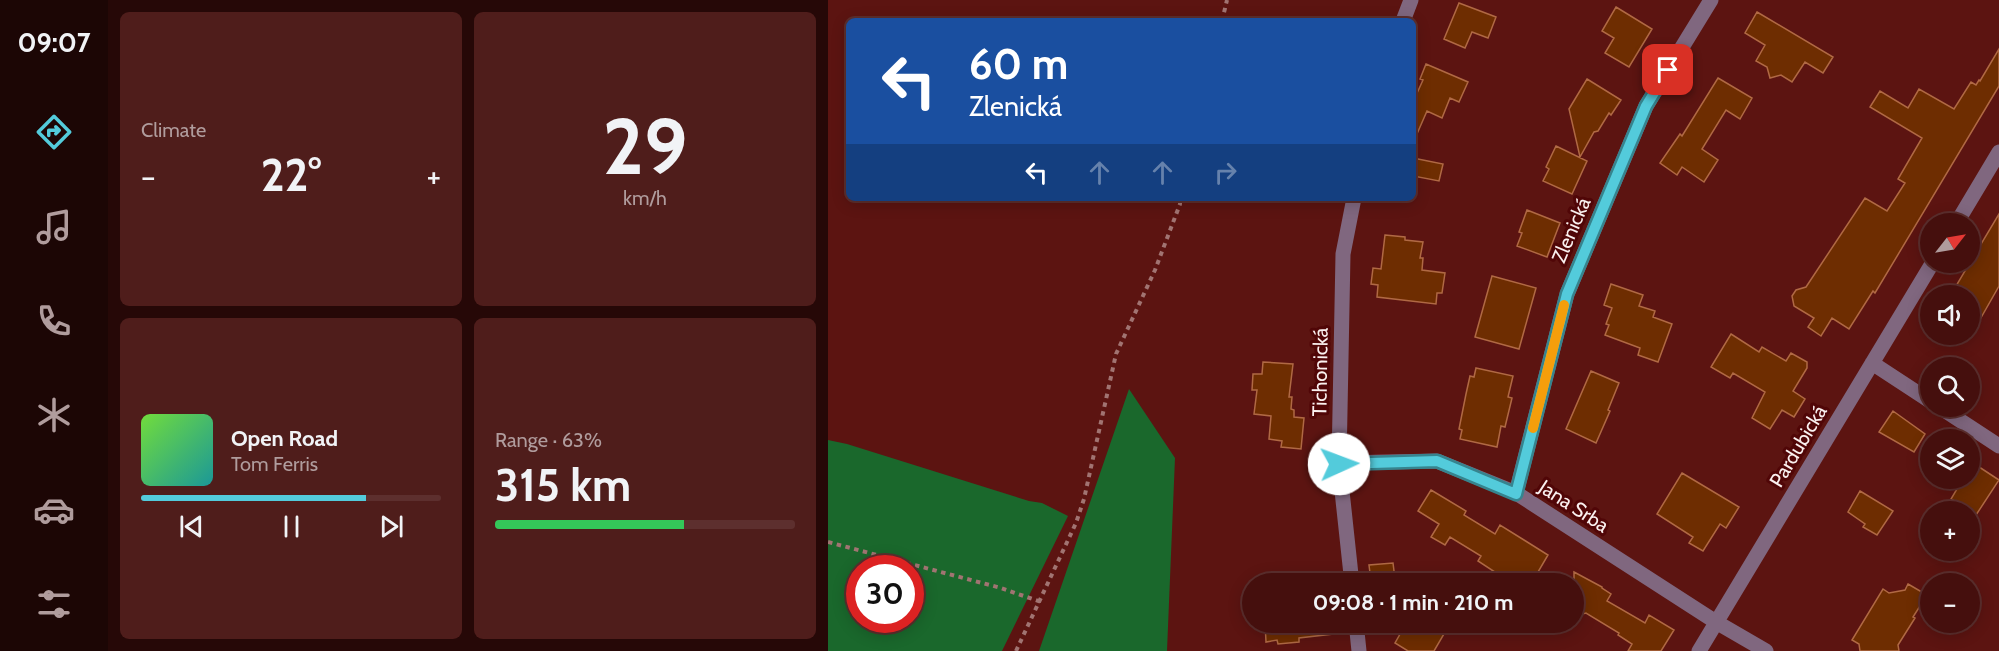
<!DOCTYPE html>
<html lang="en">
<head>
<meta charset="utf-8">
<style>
  :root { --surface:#450f0d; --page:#4f1d1b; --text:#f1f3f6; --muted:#b09c9d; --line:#5d2f2e; --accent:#53cbdb }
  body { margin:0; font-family:Cabin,sans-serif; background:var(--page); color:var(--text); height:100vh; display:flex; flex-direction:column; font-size:22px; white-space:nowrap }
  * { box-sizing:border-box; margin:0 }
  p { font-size:20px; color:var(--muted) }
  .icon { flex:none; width:33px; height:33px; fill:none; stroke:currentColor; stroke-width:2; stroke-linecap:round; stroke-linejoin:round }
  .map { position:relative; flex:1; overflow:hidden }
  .sheet { display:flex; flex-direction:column; gap:12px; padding:12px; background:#260807; width:720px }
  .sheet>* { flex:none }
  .guide { position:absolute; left:18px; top:18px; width:570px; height:183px; border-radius:9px; box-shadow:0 3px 15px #0003,0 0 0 2px var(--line); background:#1a4fa0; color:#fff; overflow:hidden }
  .needle { width:39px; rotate:59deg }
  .tools { position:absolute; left:1092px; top:213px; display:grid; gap:12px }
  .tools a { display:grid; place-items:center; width:60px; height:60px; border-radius:50%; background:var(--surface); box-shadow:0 3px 15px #0003,0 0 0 2px var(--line); font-size:30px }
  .speed { position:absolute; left:18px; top:555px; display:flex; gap:12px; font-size:30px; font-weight:700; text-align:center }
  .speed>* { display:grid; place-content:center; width:78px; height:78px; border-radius:50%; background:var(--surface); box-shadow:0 3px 15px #0003,0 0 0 2px var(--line); line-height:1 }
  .speed .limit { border:9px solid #d22; background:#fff; color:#111 }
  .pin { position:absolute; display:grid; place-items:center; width:51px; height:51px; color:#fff; margin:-26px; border-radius:12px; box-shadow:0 3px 9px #0006 }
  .me { position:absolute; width:66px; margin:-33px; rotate:88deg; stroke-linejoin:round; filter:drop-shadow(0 0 4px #0008) }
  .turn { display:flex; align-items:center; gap:21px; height:126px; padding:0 24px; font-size:27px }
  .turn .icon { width:78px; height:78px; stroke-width:2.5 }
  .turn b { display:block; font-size:42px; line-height:51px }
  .lanes { display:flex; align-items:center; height:57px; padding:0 24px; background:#0003; justify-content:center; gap:30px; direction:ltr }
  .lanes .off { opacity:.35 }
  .big { font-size:45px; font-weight:700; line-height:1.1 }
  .sheet .card { flex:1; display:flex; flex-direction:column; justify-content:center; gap:9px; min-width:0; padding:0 21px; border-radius:9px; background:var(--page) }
  .sheet .dial { align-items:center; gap:0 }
  .dial b { font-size:78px; line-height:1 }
  .song { display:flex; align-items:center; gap:18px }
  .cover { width:72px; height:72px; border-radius:9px; background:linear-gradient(135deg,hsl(100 70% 55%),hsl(180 70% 35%)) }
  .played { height:6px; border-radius:3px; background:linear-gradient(90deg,var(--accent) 75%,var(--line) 75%) }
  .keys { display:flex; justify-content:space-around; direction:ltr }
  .heat { display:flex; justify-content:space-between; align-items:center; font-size:33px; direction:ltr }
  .charge { height:9px; border-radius:4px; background:linear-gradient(90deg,#34c759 63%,var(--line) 0) }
  .sheet .tiles { flex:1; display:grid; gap:12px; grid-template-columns:repeat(2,1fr) }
  .trip { position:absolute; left:414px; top:573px; width:342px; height:60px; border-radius:30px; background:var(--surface); box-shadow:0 3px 15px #0003,0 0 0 2px var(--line); font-weight:700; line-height:60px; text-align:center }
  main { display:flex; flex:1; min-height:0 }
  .tabs { display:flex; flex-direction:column; width:108px; justify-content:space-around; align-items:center; background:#1c0605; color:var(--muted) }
  .tabs .icon { width:42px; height:42px }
  .tabs .on { color:var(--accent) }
  .tabs b { font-size:27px; color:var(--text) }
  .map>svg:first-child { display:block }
  .green { fill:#1a682c; fill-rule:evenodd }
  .building { fill:#6e2d01; stroke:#b06944; stroke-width:1.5 }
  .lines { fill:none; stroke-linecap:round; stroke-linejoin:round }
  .path { stroke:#a17472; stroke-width:4; stroke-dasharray:4.5 4.5; stroke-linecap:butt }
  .minor { stroke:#80677f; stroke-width:15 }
  .route-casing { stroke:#36848e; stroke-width:15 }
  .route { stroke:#53cbdb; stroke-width:10 }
  .slow { stroke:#f59e0b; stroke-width:10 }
  .labels { text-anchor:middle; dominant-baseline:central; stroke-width:6; stroke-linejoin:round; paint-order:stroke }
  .street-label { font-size:20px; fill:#faf0ef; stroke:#500607 }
</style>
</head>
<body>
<main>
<nav class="tabs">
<b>09:07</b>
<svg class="icon on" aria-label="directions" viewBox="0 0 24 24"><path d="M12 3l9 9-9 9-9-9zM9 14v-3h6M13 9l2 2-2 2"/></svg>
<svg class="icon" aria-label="music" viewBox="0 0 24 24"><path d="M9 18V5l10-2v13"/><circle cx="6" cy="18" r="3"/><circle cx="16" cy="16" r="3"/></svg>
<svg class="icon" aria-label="phone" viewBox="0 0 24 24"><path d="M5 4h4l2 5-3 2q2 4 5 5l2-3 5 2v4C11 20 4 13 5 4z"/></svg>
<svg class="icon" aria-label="climate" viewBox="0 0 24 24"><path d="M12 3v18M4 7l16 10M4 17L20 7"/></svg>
<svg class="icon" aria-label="car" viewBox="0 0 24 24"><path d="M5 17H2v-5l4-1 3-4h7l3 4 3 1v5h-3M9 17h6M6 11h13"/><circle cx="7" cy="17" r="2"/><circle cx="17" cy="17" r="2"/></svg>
<svg class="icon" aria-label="filters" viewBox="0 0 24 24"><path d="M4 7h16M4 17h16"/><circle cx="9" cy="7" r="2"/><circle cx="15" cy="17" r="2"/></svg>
</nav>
<section class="sheet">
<div class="tiles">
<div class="card"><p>Climate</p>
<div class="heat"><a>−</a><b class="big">22°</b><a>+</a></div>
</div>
<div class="card dial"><b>29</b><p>km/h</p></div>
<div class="card">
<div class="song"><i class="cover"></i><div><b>Open Road</b><p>Tom Ferris</p></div></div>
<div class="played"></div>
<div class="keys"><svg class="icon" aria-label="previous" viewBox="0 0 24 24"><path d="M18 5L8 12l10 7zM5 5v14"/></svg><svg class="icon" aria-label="pause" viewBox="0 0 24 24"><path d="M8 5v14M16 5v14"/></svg><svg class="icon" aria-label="next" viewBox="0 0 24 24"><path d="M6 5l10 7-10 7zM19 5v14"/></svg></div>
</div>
<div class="card"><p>Range · 63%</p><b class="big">315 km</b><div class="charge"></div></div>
</div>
</section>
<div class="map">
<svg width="1171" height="651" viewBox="0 0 1171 651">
  <rect width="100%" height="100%" fill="#5c1411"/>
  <path class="green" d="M301,389L347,458L339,651H211Z
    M0,440L19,444L201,501L214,503L240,516L174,651H0ZM32,568H82V620H32Z"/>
  <path class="building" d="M631,3L668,17L660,38L644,32L637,48L616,39Z
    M788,7L824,29L801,67L777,53L786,38L774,31Z
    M929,12L1005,57L995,73L977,62L964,82L953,75L942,78L939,67L928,61L937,45L917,33Z
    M1171,49V86L1047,293L1045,291L1021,329L1004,318L993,336L980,327L986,318L966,306L964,296L968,290L978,287L1037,198L1059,211L1077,183L1070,179L1094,138L1042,107L1052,91L1080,108L1091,89L1126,109L1143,82L1148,85L1151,80L1152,81Z
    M598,64L640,82L631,102L622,98L614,118L599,111L585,143V102L595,80L592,79Z
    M890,78L924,98L912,119L898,110L874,149L890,160L876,182L854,167L849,175L832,163L852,134L854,136Z
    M759,79L793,100L783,115L781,113L770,131L766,132L752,157L741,109Z
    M728,146L759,161L744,194L715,181L721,169L718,167Z
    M585,158L615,164L611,181L585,176Z
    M699,210L732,223L719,257L689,246L694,233L691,232Z
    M1171,214V286L1142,337V296H1122Z
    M557,235L577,237V240L595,242L592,258H595L594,270L617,273L614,293H609L608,304L549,297L550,285L543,284L545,268L553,269Z
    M664,276L708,288L691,349L647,337Z
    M783,284L815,295L811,306L827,311L825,317L844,324L830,362L810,355L812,348L777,335L781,325L778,324L784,308L776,305Z
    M903,334L931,352L934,347L958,361L963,353L979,362V368L965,391L977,399L966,417L954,410L942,429L924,418L937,392L905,373L902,378L883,367Z
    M435,362L465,364L461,397H464L463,409L466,410V417L476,418L473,449L453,447L454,441L441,439L443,416L426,414L429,390H424L425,374H434Z
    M648,368L685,376L680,397L684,398L677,427L673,426L669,447L632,439L634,430L631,429L638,394L642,376L646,377Z
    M763,371L791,383L780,410L782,411L768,443L738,429Z
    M1065,411L1097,434L1086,452L1051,432Z
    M1142,461L1171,480L1148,515L1123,499L1129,489L1113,478H1142Z
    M854,473L911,507L898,528L892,524L875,551L861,543L865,537L829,514Z
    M603,490L638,511L636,515L667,534L672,525L720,555L703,584H685L650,561L653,556L622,537L617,545L603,537L611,524L590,511Z
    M1032,491L1065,511L1049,535L1035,527L1037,524L1020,512Z
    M565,563L567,579L543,581L541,565Z
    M746,572L774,587V588L783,594L779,601L817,623L821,615L846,630L833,651H800L804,644L790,635L791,633L758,613L746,616Z
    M1080,584L1099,595L1085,617L1087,618L1070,645L1071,651H1032L1031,644L1024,640L1055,589L1061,593L1077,590Z
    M437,622H514V633L471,638V642L450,644L449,640L438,642Z
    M579,622H623L606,651H580L567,643Z"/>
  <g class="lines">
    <path class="path" d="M394,21L399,0
      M0,542L173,588L213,602
      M188,651L248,523L256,499L288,354L327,270L352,204V198"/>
    <path class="minor" d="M575,21L583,0
      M1128,224L1171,152
      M1044,363L1102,401
      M1110,406L1171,446
      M511,463L609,461L688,493L888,622L938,651
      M688,493L739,294L818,106L883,0
      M524,584L511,463L515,254L526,198
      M528,622L531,651
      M871,651L1105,262"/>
  </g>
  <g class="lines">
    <g class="route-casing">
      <path id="route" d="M511,464L609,461L688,494L739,294L818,106L840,70"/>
    </g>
    <use href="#route" class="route"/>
    <path class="slow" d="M705,428L736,305"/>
  </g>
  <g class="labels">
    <g class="street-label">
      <text transform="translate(743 230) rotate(-67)">Zlenická</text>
      <text transform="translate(492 372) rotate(-89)">Tichonická</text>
      <text transform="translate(970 446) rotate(-59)">Pardubická</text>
      <text transform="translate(746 506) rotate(33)">Jana Srba</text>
    </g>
  </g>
</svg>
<div class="tools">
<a><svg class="needle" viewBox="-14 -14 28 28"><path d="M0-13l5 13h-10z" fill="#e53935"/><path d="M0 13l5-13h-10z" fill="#b09c9d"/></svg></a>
<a><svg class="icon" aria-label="sound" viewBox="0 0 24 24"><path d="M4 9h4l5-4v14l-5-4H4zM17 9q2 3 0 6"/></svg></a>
<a><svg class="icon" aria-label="search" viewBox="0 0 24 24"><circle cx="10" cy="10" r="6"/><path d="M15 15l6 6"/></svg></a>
<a><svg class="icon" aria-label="layers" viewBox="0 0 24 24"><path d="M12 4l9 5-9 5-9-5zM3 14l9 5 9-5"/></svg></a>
<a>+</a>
<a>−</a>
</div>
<div class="speed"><div class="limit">30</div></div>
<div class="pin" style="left:840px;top:70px;background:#d93025"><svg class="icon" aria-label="arrive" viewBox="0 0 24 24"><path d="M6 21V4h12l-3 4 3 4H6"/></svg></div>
<svg class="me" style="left:511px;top:464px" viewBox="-20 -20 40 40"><circle r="19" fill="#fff"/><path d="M0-13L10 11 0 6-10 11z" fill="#53cbdb"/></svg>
<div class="trip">09:08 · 1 min · 210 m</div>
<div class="guide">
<div class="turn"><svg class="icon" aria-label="left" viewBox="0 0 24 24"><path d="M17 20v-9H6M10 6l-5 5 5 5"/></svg><div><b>60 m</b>Zlenická</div></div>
<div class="lanes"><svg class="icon" aria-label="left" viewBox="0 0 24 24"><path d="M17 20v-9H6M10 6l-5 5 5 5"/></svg><svg class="icon off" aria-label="ahead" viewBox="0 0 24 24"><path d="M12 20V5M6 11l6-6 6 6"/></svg><svg class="icon off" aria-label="ahead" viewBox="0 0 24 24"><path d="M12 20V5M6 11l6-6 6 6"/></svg><svg class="icon off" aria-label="right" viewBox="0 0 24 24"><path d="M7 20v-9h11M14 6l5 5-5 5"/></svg></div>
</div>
</div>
</main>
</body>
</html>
